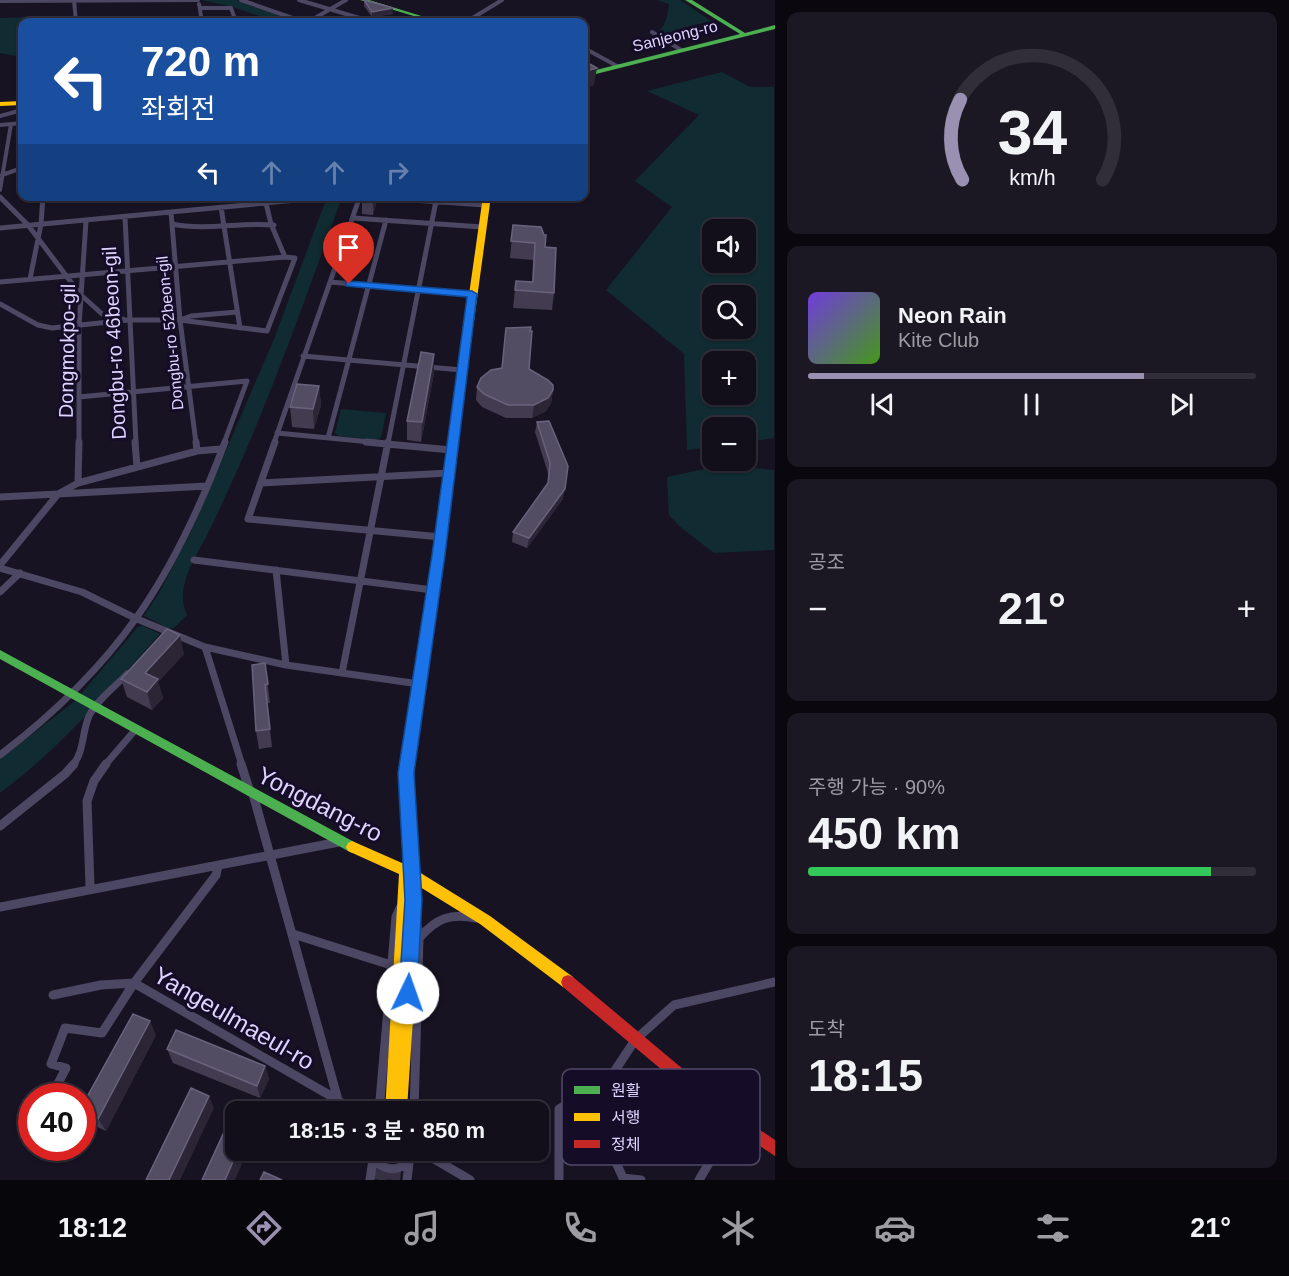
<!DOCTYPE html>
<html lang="ko">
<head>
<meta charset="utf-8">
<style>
  :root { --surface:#120e1a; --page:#1b1723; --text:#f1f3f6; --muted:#9c9ca2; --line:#312e39; --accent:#9990b2 }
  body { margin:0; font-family:Arial,"Noto Sans KR",sans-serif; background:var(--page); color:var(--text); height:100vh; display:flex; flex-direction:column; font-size:22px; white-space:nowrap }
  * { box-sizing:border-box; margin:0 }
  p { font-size:20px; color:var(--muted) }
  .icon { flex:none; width:33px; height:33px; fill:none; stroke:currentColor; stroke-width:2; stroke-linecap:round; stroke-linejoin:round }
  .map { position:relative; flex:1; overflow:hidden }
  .sheet { display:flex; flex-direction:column; gap:12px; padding:12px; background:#0a080e; width:514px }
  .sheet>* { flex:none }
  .banner { position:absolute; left:18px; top:18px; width:570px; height:183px; border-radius:12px; box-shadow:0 2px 4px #0004,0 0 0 2px var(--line); background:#1a4fa0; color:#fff; overflow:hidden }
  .buttons { position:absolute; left:702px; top:219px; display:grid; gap:12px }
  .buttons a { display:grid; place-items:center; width:54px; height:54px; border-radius:12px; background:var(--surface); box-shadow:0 2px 4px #0004,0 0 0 2px var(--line); font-size:30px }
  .speed { position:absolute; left:18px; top:1083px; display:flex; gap:12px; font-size:30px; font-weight:700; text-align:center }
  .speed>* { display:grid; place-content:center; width:78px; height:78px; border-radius:50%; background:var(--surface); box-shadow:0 2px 4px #0004,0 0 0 2px var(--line); line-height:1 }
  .speed .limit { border:9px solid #d22; background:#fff; color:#111 }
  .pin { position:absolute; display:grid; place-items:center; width:51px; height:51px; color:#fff; margin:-62px -26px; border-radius:50% 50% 50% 0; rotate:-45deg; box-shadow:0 0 6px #0007 }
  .pin .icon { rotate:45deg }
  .me { position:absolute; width:66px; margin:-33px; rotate:3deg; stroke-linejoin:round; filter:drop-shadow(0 0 4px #0008) }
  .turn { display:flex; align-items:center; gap:21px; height:126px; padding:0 24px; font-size:27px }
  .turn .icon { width:78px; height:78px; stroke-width:2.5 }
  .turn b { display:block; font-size:42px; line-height:51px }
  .lanes { display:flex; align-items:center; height:57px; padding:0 24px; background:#0003; justify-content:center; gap:30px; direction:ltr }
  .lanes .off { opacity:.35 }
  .big { font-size:45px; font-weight:600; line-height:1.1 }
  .sheet .tile { flex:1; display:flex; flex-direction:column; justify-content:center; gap:9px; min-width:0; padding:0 21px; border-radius:12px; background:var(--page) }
  .sheet .dial { align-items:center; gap:0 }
  .dial svg { height:156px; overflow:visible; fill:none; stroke:var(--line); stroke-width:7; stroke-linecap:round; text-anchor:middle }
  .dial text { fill:var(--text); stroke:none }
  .song { display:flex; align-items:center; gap:18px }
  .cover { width:72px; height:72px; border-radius:9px; background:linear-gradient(135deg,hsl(260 70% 55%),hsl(100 70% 35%)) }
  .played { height:6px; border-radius:3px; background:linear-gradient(90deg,var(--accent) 75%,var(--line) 75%) }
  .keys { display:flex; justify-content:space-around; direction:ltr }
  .heat { display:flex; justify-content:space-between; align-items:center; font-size:33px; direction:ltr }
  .charge { height:9px; border-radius:4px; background:linear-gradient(90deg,#34c759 90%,var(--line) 0) }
  .trip { position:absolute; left:225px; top:1101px; width:324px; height:60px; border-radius:12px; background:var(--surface); box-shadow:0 2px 4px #0004,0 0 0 2px var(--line); font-weight:600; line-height:60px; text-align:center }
  .tab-bar { display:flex; height:96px; justify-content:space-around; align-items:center; background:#07060a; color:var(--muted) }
  .tab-bar .icon { width:42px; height:42px }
  .tab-bar .selected { color:var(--accent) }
  .tab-bar b { font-size:27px; color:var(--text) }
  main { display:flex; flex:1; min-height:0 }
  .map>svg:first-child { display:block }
  .green { fill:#102b31; fill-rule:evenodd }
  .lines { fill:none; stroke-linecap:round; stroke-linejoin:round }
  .secondary-tunnel { stroke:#363043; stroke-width:14; stroke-dasharray:14 7; stroke-linecap:butt }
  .street-far3 { stroke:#4c4763; stroke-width:4 }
  .street-far2 { stroke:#4c4763; stroke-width:5 }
  .street-far1 { stroke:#4c4763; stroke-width:7 }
  .street { stroke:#4c4763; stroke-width:9 }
  .fast { fill:#4caf50; fill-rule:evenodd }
  .slow { fill:#ffc107; fill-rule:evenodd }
  .jam { fill:#c62828; fill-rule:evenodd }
  .wall { fill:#433c51 }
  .shaded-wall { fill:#2b2536 }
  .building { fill:#534d64; stroke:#69627c; stroke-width:1.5 }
  .route { fill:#1a73e8; stroke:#114b97; stroke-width:1.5 }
  .labels { text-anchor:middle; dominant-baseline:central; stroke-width:6; stroke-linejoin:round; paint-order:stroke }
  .far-street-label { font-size:16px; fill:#ded4ff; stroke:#150d28 }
  .street-label { font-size:20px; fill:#ded4ff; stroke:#150d28 }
  .near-street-label { font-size:24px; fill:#ded4ff; stroke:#150d28 }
  .key { fill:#150d28; stroke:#514968; stroke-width:1.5 }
  .key-label { font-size:16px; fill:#ded4ff }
</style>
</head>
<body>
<main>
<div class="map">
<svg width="775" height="1180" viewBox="0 0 775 1180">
  <rect width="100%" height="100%" fill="#181322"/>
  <path class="green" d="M202,0H236L297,22H276L233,7Z
    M657,0H680L711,21L683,28L688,41L669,45L642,40C663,30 666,27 669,4Z
    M69,16V22H22V57L0,53V18Z
    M722,72L750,87H774V438L746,442V428H712V447L687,450L684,354L606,290L672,207L635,181L699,115L647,91ZM712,230H746V262H712ZM712,296H746V328H712ZM712,362H746V394H712Z
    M327,197H342C301,311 261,426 207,535C195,558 174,589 187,615L174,628H168L144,616L159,593L190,534L274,339Z
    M341,409L386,413L381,438L375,440L339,436L335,433Z
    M723,465L774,470V550L714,553L679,526L669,515L667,477Z
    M143,626L160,634C109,690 61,748 0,793V759L75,701L138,627Z"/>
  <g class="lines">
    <path class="secondary-tunnel" d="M380,1180L385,1150
      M393,1180L396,1150"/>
    <path class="street-far3" d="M74,0L76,22
      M241,0L304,22
      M299,0L373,22
      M0,1L198,0
      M199,4L202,22
      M200,8H231L236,22
      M308,22L346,0
      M466,22L502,0
      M652,32L681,50
      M584,48L617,66
      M0,116L22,110
      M0,125L22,123
      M2,175L22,168
      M0,190L11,124"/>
    <path class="street-far2" d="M0,197L28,225L80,294L102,314L123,319
      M368,197L485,205
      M266,203L271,224L285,257
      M221,207L240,328
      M171,212L180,320L196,443
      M125,217L136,443
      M353,218L482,227
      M172,224C205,231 240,222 274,225
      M0,228L340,196
      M30,279L41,224L43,196
      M0,282L285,257L295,258L267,331L180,320
      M330,282L472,294
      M0,304L38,325L52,328L128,320H180L191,316L237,312
      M303,356L462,370
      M79,397L247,381L224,443
      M277,433L381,443
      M328,438L386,220
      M79,443V326L86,221
      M274,443L360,196
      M388,443L437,196"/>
    <path class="street-far1" d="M135,442L137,467
      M196,442L197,451
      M275,442L248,519L441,537
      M366,442L451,450
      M78,483L79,442
      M261,483L449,473
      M0,497L58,494L78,483L197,451L221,449
      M194,560L433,590
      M0,565L58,494L207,486
      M0,568L82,592L137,619L205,647L286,665L419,684
      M276,570L286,665
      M0,592L20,573
      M205,647L242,765
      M342,673L388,442
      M0,755C118,665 173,580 225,442
      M73,765C84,752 82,732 89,716C97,700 115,687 127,674
      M105,765L136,729"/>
    <path class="street" d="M241,764L250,792
      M253,794L338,1100
      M0,826L65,774L74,764
      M90,887L87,801L94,781L106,764
      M0,907L339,842
      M293,934L391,965
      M419,938C437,918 450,913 476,918
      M53,995L101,985L134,983L338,1100L353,1112
      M52,1095L66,1068L51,1064L65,1028L102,1033L134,983L216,875L218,866
      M591,1107L624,1180
      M379,1112L396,917L400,908
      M414,1112L419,938L417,926
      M369,1150C382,1175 403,1175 416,1150
      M419,1150L470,1180
      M623,1178L641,1180
      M370,1180L373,1159
      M407,1180L409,1163
      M559,1180V1109L570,1102L591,1107L635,1040L674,1005L775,982
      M699,1180L734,1121"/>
    <path class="fast" d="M360,0H369L441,22H434Z
      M685,0H692L745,33L775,25V29L584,77V73L740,34Z
      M437,551L442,555L412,773L416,833L414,837L410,839L406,837L404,833L400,773L432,555Z
      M0,650L356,843L358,847L356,851L352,853L348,851L0,659Z"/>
    <path class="slow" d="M22,101V105L0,106V102Z
      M483,196H491L442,555L437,559L432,555Z
      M410,827L414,829L416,833L419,872L490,916L573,977L575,982L573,987L568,989L563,987L480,924L420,887L421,900L407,1109L406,1112H385L399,874L348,851L346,847L348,843L352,841L402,863L405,861L404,833L406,829Z"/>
    <path class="jam" d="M568,975L573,977L739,1116L775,1140V1156L729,1126L563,987L561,982L563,977Z"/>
  </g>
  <path class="wall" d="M364,0L393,8V14L372,17L364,6Z
    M584,64L594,85L584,88Z
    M362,196H376V204L373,215L362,214Z
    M513,225L545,247L554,293L552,310L513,308L516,281L532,282L533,260L510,258Z
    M530,331L529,369L553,390L551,403L546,411L532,418H506L482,407L476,400L477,387L502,368Z
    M434,373L421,442L407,440V421Z
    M319,386L321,405L314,429L292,427L290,407Z
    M537,422L563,499L527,548L512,542L513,532L548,484V473L535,432Z
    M184,654L158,682L163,698L152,710L127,697L121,679Z
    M265,663L270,703H267L272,747L259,749L256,731Z
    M156,1035L106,1131L89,1123L82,1114V1106Z
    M167,1049L265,1066L269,1079L260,1098L173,1063Z"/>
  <path class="shaded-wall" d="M393,8V14L372,17V12Z
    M597,68L594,85L584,88L586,71Z
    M373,196H376V204L373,215Z
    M434,354V373L421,442L422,422Z
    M319,386L321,405L314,429L313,409Z
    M553,390L551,403L546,411L532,418L534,405Z
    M565,489L563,499L527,548L529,538Z
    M180,635L184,654L158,682L163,698L152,710L147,692L145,673Z
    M150,1021L156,1035L106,1131L98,1119Z
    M265,1066L269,1079L260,1098L257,1086Z
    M209,1096L214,1108L180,1180H169Z
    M238,1150H248L235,1180H225Z"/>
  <path class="building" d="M364,0L393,8L372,12Z
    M588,63L597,68L586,71L584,69V64Z
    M513,225L541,227L544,235H546L545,247L556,248L554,293L515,290L516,281L533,282L535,243L511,241Z
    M531,327L530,331H532L529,369L548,380L553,385V390L548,398L534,405H508L484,394L477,387L481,378L491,370L502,368L506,328Z
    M421,352L434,354L422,422L407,421Z
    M297,384L319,386L313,409L290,407Z
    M549,421L568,466L565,489L529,538L513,532L548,483L550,463L537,422Z
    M167,629L180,635L145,673L158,679L147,692L121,679Z
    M265,663L268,684L265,685L270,729L256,731L252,665Z
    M133,1014L150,1021L98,1119L82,1112V1106Z
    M176,1030L265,1066L257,1086L167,1049Z
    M191,1088L209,1096L169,1180H146Z
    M235,1108L243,1112H236V1150H238L225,1180H202Z
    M264,1172L282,1180H260Z"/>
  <path class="route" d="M349,281L472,291L477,294L445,555L414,773L422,900L417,993L414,999L408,1002L401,999L399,993L405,900L398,773L432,555L467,297L346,286V282Z"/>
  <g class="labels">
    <g class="far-street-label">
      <text transform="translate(675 36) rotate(-14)">Sanjeong-ro</text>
      <text transform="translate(170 333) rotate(-96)">Dongbu-ro 52beon-gil</text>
    </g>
    <g class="street-label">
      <text transform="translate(114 343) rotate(-93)">Dongbu-ro 46beon-gil</text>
      <text transform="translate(67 351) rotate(-89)">Dongmokpo-gil</text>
    </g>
    <g class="near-street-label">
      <text transform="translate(320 804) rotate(27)">Yongdang-ro</text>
      <text transform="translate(234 1018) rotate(30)">Yangeulmaeul-ro</text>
    </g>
  </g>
  <rect x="562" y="1069" width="198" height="96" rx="9" class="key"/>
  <rect x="574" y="1086" width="26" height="8" fill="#4caf50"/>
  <rect x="574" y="1113" width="26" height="8" fill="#ffc107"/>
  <rect x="574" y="1140" width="26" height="8" fill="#c62828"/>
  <g class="key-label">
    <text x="611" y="1096">원활</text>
    <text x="611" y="1123">서행</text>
    <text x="611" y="1150">정체</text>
  </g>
</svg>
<div class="buttons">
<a><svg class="icon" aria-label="sound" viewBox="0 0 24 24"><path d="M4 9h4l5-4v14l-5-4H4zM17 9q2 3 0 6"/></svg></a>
<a><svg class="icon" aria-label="search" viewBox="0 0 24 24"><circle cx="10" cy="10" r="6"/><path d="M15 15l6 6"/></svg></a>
<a>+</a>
<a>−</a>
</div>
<div class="speed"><div class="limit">40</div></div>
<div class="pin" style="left:349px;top:284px;background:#d93025"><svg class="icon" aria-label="arrive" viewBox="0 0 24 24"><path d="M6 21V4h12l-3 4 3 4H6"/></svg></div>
<svg class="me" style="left:408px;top:993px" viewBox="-20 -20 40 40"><circle r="19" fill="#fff"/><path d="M0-13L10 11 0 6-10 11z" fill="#1a73e8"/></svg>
<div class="trip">18:15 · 3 분 · 850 m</div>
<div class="banner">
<div class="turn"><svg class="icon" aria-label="left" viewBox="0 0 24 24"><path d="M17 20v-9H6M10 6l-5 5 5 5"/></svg><div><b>720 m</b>좌회전</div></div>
<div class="lanes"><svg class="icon" aria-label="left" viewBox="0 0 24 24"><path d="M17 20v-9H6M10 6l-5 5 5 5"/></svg><svg class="icon off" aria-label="ahead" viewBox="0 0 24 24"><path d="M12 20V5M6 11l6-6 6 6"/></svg><svg class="icon off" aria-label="ahead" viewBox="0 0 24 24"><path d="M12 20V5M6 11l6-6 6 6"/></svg><svg class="icon off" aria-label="right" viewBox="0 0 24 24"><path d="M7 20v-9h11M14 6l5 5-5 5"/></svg></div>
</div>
</div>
<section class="sheet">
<div class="tile dial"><svg viewBox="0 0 100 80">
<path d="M14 69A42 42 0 1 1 86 69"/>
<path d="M14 69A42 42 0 0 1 13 28" stroke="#9990b2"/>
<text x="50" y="56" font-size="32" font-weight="700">34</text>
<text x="50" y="72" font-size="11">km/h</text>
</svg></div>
<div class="tile">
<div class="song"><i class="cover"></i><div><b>Neon Rain</b><p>Kite Club</p></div></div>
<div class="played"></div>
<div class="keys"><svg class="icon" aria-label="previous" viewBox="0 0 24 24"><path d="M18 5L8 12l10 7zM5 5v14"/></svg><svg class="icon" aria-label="pause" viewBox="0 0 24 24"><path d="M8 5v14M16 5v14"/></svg><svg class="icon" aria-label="next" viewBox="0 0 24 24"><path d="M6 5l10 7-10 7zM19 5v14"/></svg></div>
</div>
<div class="tile"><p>공조</p>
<div class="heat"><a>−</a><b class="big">21°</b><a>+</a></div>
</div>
<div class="tile"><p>주행 가능 · 90%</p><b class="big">450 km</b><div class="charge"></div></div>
<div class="tile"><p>도착</p><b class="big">18:15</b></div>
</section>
</main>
<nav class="tab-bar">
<b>18:12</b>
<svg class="icon selected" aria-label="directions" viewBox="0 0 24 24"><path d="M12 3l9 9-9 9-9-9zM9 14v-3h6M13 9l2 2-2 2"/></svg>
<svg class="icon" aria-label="music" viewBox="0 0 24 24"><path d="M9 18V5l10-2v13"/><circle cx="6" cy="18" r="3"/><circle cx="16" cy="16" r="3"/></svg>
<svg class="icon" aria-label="phone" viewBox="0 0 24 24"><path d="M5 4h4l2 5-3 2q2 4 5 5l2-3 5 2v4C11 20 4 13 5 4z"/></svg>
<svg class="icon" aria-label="climate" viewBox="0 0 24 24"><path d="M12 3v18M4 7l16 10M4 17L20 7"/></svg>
<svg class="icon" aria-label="car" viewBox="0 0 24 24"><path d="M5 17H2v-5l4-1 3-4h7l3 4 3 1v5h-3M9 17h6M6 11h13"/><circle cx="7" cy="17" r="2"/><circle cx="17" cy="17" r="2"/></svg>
<svg class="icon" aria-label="filters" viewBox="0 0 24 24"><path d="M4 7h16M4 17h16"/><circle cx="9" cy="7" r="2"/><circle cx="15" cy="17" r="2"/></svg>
<b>21°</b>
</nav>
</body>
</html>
